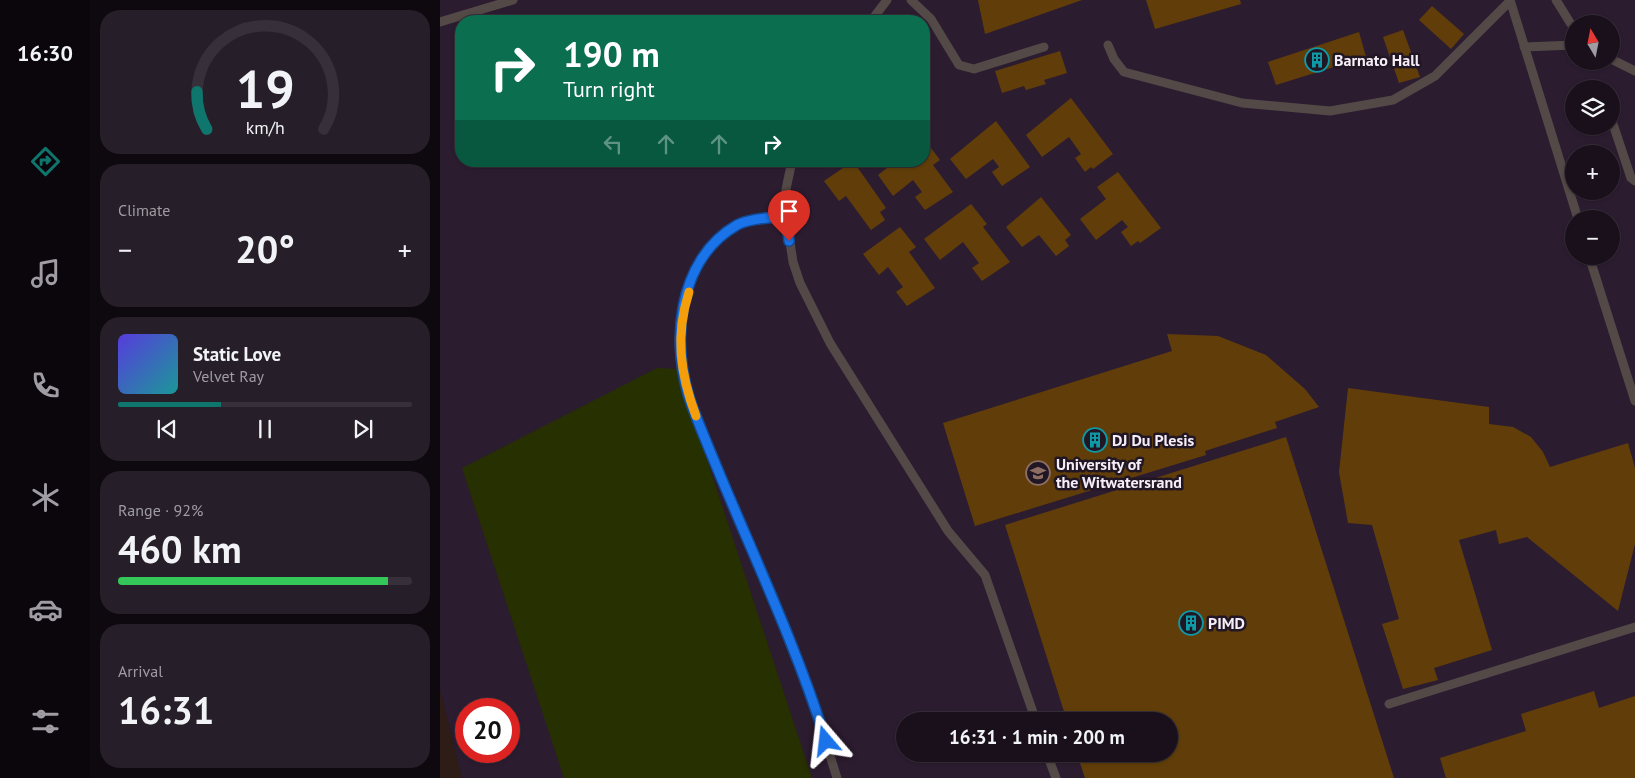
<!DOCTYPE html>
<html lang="en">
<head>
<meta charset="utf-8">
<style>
  :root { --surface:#19101b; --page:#261e28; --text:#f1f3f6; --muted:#9f9da3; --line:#37303a; --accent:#0f766e }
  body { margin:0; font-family:"PT Sans",sans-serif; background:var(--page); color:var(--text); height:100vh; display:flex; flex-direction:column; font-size:19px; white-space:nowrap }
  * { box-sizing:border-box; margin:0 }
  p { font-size:16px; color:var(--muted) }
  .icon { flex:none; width:28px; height:28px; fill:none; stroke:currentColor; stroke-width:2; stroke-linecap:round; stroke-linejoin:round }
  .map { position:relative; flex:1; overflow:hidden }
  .side { display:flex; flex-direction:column; gap:10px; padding:10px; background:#0e090f; width:350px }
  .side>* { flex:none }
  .guide { position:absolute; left:15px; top:15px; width:475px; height:152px; border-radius:20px; box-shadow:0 1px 4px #0004,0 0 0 1px var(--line); background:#0b6e4f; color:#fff; overflow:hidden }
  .needle { width:32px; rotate:350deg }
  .buttons { position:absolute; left:1125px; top:15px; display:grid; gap:10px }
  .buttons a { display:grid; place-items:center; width:55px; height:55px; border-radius:50%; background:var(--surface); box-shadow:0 1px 4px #0004,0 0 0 1px var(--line); font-size:25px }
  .speed { position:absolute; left:15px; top:698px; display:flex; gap:10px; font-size:25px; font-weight:700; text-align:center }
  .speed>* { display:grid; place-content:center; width:65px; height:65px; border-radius:50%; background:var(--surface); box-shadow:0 1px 4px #0004,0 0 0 1px var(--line); line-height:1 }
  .speed .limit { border:8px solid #d22; background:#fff; color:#111 }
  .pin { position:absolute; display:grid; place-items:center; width:42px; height:42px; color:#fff; margin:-51px -21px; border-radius:50% 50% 50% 0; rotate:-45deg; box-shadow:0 0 5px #0007 }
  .pin .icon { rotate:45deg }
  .me { position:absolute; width:55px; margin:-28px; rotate:343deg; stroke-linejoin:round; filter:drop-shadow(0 0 4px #0008) }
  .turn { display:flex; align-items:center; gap:18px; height:105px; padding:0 25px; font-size:22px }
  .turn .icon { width:65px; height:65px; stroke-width:2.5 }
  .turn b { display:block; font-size:35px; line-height:42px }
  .lanes { display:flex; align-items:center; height:48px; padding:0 25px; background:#0003; justify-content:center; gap:25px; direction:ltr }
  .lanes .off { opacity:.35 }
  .big { font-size:38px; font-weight:700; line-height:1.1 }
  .side .widget { flex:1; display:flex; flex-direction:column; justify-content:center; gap:8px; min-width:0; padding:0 18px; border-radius:20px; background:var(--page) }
  .side .dial { align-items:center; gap:0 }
  .dial svg { height:130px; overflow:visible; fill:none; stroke:var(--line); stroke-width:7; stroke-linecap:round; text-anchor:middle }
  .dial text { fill:var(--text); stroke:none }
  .song { display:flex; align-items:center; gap:15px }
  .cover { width:60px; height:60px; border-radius:8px; background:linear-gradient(135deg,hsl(250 70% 55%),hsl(180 70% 35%)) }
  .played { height:5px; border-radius:2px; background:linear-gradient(90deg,var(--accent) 35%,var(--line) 35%) }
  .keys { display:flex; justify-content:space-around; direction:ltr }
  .heat { display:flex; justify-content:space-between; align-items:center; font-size:28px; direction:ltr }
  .charge { height:8px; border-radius:4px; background:linear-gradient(90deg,#34c759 92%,var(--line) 0) }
  .trip { position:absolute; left:456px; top:712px; width:282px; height:50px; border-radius:25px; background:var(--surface); box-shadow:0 1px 4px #0004,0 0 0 1px var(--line); font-weight:700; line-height:50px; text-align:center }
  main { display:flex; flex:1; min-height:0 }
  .tabs { display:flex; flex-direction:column; width:90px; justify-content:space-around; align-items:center; background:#0a060b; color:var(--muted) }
  .tabs .icon { width:35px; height:35px }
  .tabs .selected { color:var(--accent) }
  .tabs b { font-size:22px; color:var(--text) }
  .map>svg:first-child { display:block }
  .industrial { fill:#2e1d16 }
  .built { fill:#2c1c30; fill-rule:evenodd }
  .green { fill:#273000 }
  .building { fill:#613e09 }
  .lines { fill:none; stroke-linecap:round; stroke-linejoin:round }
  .service { stroke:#534946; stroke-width:9 }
  .route-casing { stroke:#114b97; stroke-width:12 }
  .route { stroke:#1a73e8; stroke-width:9 }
  .slow { stroke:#f59e0b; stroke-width:9 }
  .labels { text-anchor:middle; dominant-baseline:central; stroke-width:5; stroke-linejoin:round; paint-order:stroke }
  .poi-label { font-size:16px; font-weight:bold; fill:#f5edf7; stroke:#211624; text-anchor:start }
</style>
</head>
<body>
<main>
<nav class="tabs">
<b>16:30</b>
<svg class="icon selected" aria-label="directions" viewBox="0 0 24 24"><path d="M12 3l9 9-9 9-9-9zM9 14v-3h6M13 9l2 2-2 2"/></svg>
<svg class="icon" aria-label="music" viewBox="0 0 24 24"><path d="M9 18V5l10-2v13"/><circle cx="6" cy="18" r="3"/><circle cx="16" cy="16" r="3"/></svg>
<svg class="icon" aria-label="phone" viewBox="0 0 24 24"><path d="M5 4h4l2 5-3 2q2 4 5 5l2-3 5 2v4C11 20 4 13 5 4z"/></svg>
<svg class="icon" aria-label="climate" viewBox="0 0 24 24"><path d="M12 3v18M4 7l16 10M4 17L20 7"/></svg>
<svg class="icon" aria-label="car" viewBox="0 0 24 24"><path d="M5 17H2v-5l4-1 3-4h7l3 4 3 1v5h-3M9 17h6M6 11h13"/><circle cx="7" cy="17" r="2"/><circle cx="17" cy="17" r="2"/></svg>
<svg class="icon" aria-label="filters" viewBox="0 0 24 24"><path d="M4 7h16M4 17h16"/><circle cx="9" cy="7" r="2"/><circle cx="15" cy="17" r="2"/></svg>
</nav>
<section class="side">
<div class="widget dial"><svg viewBox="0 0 100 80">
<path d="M14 69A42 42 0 1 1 86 69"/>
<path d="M14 69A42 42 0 0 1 8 46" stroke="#0f766e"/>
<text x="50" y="56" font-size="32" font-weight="700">19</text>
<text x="50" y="72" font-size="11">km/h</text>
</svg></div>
<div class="widget"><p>Climate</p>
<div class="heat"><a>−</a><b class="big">20°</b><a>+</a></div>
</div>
<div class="widget">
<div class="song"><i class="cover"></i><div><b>Static Love</b><p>Velvet Ray</p></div></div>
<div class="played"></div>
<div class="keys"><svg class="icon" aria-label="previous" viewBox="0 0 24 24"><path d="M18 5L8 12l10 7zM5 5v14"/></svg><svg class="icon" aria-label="pause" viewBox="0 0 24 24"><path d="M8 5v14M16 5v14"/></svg><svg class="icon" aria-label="next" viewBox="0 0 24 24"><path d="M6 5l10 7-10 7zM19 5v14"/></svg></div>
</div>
<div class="widget"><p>Range · 92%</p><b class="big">460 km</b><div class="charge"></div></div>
<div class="widget"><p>Arrival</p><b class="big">16:31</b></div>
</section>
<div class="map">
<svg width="1195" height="778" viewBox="0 0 1195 778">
  <rect width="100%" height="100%" fill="#211624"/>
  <path class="industrial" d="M0,689L22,778H0Z"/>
  <path class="built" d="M0,0H1195V778H22L0,689ZM21,21H484V161H21ZM1134,24H1171V61H1134ZM1134,89H1171V126H1134ZM1134,154H1171V191H1134ZM1134,219H1171V256H1134ZM26,709H69V751H26ZM465,721H730V754H465Z"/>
  <path class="green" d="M217,368L237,369L372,778H124L22,468Z"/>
  <path class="building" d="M538,0H642L545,34Z
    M706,0H800L801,4L715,29Z
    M992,6L1024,34L1011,49L979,20Z
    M963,30L980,77L959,83L943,37Z
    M919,32L926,57L836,85L828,62Z
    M620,51L627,73L604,80L606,84L586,90L584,86L562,93L555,71Z
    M631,98L673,154L653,169L651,167L645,172L635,158L641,154L629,137L602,157L586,135Z
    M556,121L590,167L562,186L552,172L559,167L553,159L526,179L510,159Z
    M485,140L500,160L493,165L513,192L485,210L475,197L482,192L473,180L453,196L438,175L456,161H484Z
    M413,161L446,208L440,212L445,220L431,230L406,196L399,201L384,181Z
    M678,172L721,228L700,243L698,241L691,246L681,232L688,227L682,220L656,240L640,219L666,199L657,187Z
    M601,197L631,235L625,240L629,246L616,256L599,235L582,247L566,227Z
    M531,204L547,224L543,227L570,262L542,281L532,268L539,263L523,242L500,260L484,239Z
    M460,227L476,247L469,252L495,288L467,306L456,292L463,287L448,267L439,275L423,254Z
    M727,334L778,336L826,355L865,389L879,407L835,422L837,428L765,451L766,455L535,526L503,423L732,351Z
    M908,388L1049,407V424L1073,427L1091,437L1103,452L1110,467L1188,443L1195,468V544L1178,611L1087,537L1059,544L1056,530L1019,540L1052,650L994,668L998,680L963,689L942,624L959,619L932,525L908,523L899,472Z
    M846,437L954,778H645L637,754H730V721H627L565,525Z
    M1154,691L1159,708L1195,696V778H1006L1000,758L1086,731L1081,714Z"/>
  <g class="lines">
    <path class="service" d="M471,0L491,19L519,65L534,69L604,47
      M1070,0L1138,219
      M1116,0L1134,29
      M431,21L447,0
      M0,22L73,0
      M668,45L674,59L684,72L802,103L890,111L953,100L995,76L1070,1
      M1084,47L1134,45
      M1171,59L1195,71
      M1172,121L1191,178L1195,181
      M352,161L346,189V216L353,262L360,283L390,343L508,531L545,575L596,721
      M346,216C331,218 310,218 297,225C252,252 233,316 241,366C244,385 251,402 258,420L368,685L397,778
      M1149,256L1195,401
      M949,704L1195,627
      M607,754L616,778"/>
  </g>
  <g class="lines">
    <g class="route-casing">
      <path id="route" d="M349,241L346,216C331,218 310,218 297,225C236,260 230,346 252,406C295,518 350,626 386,741"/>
    </g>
    <use href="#route" class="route"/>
    <path class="slow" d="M249,292C235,336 240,373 256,416"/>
  </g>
  <defs>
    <g id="building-ring" transform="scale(1.25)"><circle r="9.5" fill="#211624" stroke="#0f9aa8" stroke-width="1.5"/><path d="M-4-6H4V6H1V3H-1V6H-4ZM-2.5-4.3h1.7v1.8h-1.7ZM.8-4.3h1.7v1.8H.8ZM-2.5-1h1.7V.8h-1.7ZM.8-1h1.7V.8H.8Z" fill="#0f9aa8"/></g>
    <g id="university-ring" transform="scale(1.25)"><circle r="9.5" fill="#211624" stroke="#8d6e63" stroke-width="1.5"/><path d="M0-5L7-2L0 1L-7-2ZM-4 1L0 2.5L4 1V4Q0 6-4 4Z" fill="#8d6e63"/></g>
  </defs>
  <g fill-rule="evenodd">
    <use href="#building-ring" x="877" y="60"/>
    <use href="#building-ring" x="655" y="440"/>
    <use href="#university-ring" x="598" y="473"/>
    <use href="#building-ring" x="751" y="623"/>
  </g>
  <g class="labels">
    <g class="poi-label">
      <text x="894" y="60">Barnato Hall</text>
      <text x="672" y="440">DJ Du Plesis</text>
      <text x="616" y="464">University of<tspan x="616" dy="18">the Witwatersrand</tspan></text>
      <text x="768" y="623">PIMD</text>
    </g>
  </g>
</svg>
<div class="buttons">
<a><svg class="needle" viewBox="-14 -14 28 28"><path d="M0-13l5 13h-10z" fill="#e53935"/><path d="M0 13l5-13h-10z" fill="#9f9da3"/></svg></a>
<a><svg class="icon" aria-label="layers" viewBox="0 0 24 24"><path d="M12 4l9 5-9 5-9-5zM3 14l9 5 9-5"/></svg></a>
<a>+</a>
<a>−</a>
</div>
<div class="speed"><div class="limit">20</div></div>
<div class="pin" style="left:349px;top:241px;background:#d93025"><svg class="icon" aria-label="arrive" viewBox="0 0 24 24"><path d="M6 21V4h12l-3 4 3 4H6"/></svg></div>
<svg class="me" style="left:386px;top:741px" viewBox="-20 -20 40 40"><path d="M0-17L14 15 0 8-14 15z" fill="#1a73e8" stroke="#fff" stroke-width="4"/></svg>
<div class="trip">16:31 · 1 min · 200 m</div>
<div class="guide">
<div class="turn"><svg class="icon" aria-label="right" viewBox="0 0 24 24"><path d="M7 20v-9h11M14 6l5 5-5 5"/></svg><div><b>190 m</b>Turn right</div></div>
<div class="lanes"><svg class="icon off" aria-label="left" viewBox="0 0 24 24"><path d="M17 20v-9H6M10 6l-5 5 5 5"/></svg><svg class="icon off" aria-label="ahead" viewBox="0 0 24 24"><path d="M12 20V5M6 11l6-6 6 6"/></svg><svg class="icon off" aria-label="ahead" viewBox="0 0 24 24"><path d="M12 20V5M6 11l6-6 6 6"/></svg><svg class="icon" aria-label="right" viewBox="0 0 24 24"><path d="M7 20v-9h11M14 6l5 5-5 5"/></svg></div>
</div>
</div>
</main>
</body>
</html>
